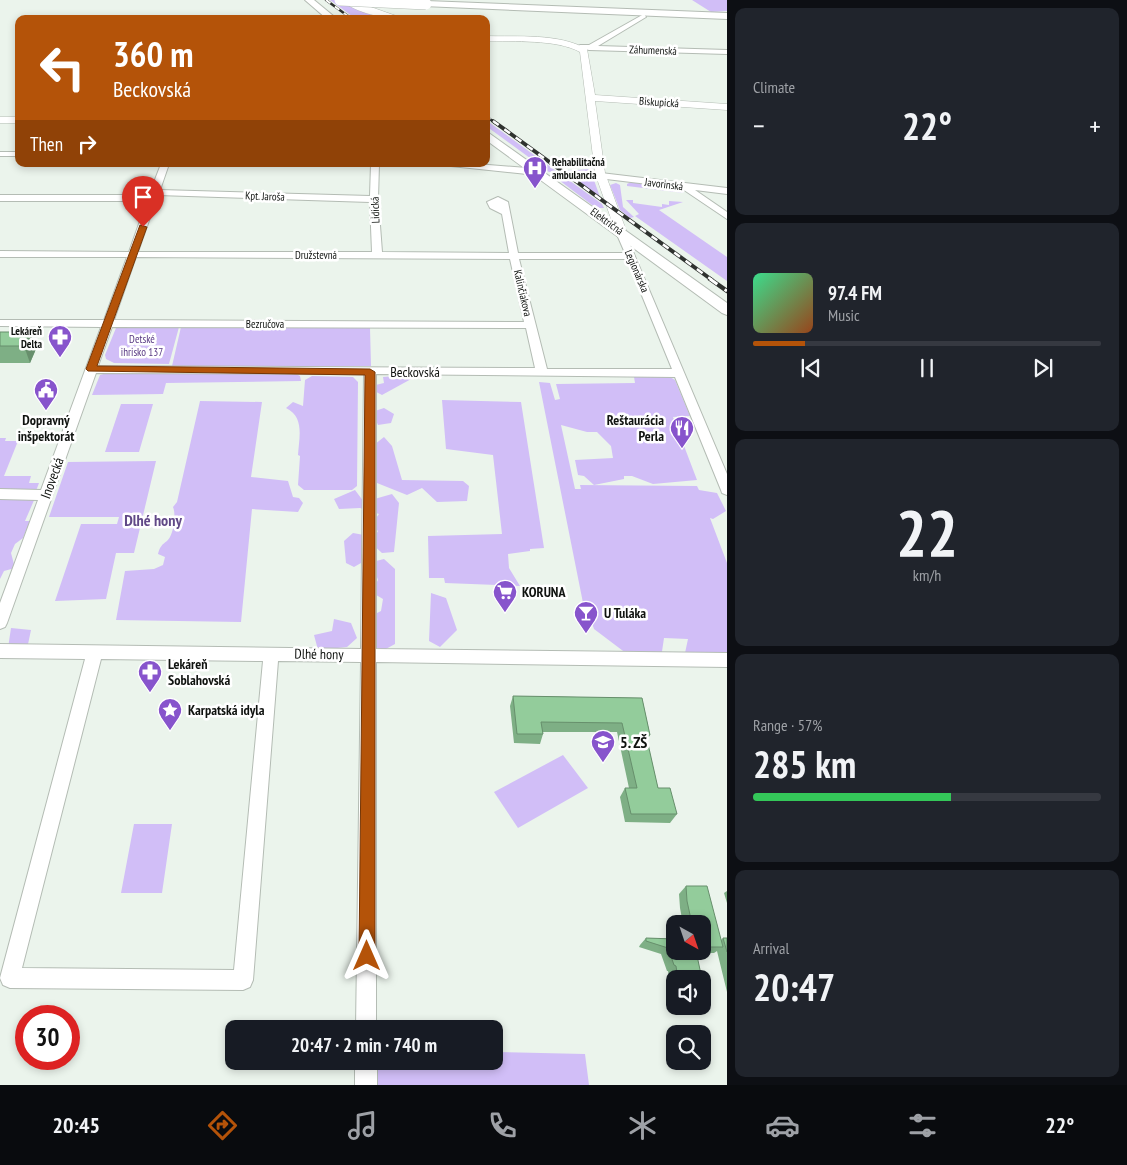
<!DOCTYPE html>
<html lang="en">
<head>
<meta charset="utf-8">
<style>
  :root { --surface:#171b24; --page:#20242c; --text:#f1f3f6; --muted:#9ea1a6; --line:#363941; --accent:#b45309 }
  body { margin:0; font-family:"PT Sans Narrow",sans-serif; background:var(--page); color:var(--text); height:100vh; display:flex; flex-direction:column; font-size:19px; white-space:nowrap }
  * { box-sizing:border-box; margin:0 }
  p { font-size:16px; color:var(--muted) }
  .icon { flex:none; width:28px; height:28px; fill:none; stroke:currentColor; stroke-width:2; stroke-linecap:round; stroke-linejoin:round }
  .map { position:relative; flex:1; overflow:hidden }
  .side { display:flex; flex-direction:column; gap:8px; padding:8px; background:#0d0f14; width:400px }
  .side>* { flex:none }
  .banner { position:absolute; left:15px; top:15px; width:475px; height:152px; border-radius:10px; box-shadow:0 2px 8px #0003; background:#b45309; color:#fff; overflow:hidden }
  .needle { width:32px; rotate:140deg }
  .fabs { position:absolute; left:666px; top:915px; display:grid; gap:10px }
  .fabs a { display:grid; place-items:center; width:45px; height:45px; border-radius:10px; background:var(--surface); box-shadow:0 2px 8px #0003; font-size:25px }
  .speed { position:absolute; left:15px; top:1005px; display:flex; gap:10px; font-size:25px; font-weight:700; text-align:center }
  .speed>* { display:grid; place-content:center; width:65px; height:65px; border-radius:50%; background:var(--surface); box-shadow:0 2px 8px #0003; line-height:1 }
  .speed .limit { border:8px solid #d22; background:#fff; color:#111 }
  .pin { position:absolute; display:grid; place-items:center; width:42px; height:42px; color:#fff; margin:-51px -21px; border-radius:50% 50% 50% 0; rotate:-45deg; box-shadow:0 0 5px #0007 }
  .pin .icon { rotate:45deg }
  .me { position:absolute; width:55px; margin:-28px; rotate:0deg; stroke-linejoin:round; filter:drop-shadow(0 0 4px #0008) }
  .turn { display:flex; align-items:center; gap:18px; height:105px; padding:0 15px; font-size:22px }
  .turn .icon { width:65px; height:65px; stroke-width:2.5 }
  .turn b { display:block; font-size:35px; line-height:42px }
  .then { display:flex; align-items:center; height:48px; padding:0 15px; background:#0003; gap:10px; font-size:19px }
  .big { font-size:38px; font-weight:600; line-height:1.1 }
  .side .widget { flex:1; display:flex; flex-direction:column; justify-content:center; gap:8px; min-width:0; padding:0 18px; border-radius:10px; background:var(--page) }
  .side .dial { align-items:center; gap:0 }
  .dial b { font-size:65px; line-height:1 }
  .song { display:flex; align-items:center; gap:15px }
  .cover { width:60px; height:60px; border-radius:8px; background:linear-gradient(135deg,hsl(150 70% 55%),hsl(20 70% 35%)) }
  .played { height:5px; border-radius:2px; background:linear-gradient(90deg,var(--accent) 15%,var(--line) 15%) }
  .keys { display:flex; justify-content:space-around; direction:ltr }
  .heat { display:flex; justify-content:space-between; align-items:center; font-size:28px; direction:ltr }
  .charge { height:8px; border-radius:4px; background:linear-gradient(90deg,#34c759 57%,var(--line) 0) }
  .trip { position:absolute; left:225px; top:1020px; width:278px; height:50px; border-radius:10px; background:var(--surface); box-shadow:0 2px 8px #0003; font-weight:600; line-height:50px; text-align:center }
  .tabs { display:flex; height:80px; justify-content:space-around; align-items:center; background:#090b0e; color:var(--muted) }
  .tabs .icon { width:35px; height:35px }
  .tabs .active { color:var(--accent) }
  .tabs b { font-size:22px; color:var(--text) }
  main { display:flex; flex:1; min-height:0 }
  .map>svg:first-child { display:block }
  .green { fill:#d1bef7 }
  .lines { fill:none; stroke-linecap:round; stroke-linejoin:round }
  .minor-casing { stroke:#b4bcb4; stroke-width:2 }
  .tertiary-casing { stroke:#b4bcb4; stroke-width:1 }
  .secondary-casing { stroke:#b4bcb4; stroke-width:2 }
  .primary-casing { stroke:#b4bcb4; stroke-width:2 }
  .minor { fill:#fff; fill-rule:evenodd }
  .tertiary { fill:#fff; fill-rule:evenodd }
  .secondary { fill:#fff; fill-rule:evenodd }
  .primary { fill:#fff; fill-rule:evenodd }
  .rail-far2-casing { stroke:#2f322f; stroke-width:2.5 }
  .rail-far1-casing { stroke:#2f322f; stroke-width:4 }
  .rail-casing { stroke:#2f322f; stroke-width:4.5 }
  .rail-far2 { stroke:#fff; stroke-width:2; stroke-dasharray:5.5; stroke-linecap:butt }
  .rail-far1 { stroke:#fff; stroke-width:2.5; stroke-dasharray:7; stroke-linecap:butt }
  .rail { stroke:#fff; stroke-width:3; stroke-dasharray:9; stroke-linecap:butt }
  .primary-bridge-casing { stroke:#b4bcb4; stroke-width:12; stroke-linecap:butt }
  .primary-bridge { stroke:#fff; stroke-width:11 }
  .wall { fill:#7eaf85 }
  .shaded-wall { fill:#678f6c }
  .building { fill:#93cc9b; stroke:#678f6c }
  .route { fill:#b45309; stroke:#753606 }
  .labels { text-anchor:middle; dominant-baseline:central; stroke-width:5; stroke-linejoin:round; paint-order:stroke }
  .far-street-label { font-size:11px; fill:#101310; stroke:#fff }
  .far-poi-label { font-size:11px; font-weight:bold; fill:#101310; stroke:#fff; text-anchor:start }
  .far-park-label { font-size:11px; fill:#573882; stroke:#fff }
  .street-label { font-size:14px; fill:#101310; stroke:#fff }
  .poi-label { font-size:14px; font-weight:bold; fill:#101310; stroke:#fff; text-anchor:start }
  .quarter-label { font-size:16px; font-weight:bold; fill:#614987; stroke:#fff }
  .near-poi-label { font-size:16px; font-weight:bold; fill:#101310; stroke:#fff; text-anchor:start }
</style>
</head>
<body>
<main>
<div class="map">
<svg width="727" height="1085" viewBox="0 0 727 1085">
  <rect width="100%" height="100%" fill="#ebf4ec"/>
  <path class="green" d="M330,0H340L378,14L379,19H356Z
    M692,0H727V11L711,12Z
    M486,120L556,171L549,172L486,126Z
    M590,169L600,197L565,171Z
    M559,173L602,204L604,208H596L551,174Z
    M631,182L670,188L684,193L627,186V184Z
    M616,183L620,185L623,207L634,217L630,218L620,210L610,185Z
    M626,200H633V203L662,207V204L669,205V201L683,202L659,210L727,257V281L635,216L639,214Z
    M179,327L169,364L114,363L106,359L105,355L116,328Z
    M181,327L370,328L371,366H172Z
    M111,372L296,374L300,376L301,381L166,383L163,394L92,395L100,375Z
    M407,375L413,378L382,395L367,387L384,383L383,377Z
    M312,376L353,377L358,382L357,486L352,490H304L298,485L300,456L298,455C299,438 305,417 286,408L293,402L303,406L305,380Z
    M634,377H670L675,380L690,416L673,417L697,480L653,484L632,476H624V479L594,485L584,476L578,475L575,460L613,458L611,446L597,432H587L561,425L575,489H581L580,485L697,486L699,490L717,493L726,511L713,519L710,518L727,563V660L685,653L688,639L664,638L660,665L643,666L594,629L592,623H587L539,382L550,383L555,400L560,399L556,384L635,383Z
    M442,400L521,402L544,548L530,549V551L508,554L509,568L520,586L445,583L444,578H429L428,536L502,534L493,455L446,449Z
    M200,401L262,402L251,477L288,481L293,497L299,498L303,503L298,512L252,509L241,622L116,620L125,571L154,569L163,565L165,557L158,554C161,542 166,544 170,537C174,530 176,514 173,507L177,502Z
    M121,404H153L139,452H105Z
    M384,408L394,414L391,423L378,425L372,412Z
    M384,437L392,446L402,480L463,481L469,486L467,501L437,502L422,488L407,495L377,483L375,463L365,452Z
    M0,438H6L5,441H18L4,476H31L29,483H39L36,491L0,490Z
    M156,461L134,553H116L106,599L55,601L81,524H117L119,517H49L68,462Z
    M355,490L364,502L392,494L399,503L394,552L382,553L371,543L378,531L371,525L379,514L360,508L339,509L334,499Z
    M0,498H35L25,521H30L23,538L15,544L11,553L15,568L4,571L0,579Z
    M353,533L364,535L361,563L354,567L346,563L344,541Z
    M384,559L395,569V644L384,650L371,646V616L381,611L383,599L371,592L378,580L372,562Z
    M431,593L446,598L457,630L440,647L429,641Z
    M334,619L351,623L357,638L347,647L318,650L314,635L332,631Z
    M11,628L31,630L27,649L8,648Z
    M563,755L588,788L518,828L494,792Z
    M134,824H172L162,893H121Z
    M494,1052L585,1054L589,1085H378V1061H494Z"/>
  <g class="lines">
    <g class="minor-casing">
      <path id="minor" d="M644,14L646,17L598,46L727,50V54L589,50L577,47L580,45H589Z
        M0,152H19V156H0Z
        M161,164H169L160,190L370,196L371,164H379L378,199L382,252L509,253L502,214L490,208L487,202L498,197L508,202L518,253H625L615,230L620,227L623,228L727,474V495L722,493L721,490L675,377L376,374V649L727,653V667L376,662V1029H356L361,662L278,661L253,980L250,987L243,990L10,988L3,985L0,978L85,659L0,658V644L361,649L364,374L96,373L7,623L5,627L0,629V603L38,500L0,499V489L41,490L101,327L0,326V320H104L127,257H0V251L129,252L147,201H0V195H149ZM158,195L370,202L372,252H138ZM136,257L510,259L524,322L114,320ZM519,259H627L672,369H547ZM112,327L526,328L535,368L98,366ZM101,659L263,661L234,970L22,968Z
        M447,164H476L527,168L531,171L527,174L451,166Z
        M601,173L727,188V194L695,190L727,212V219L681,188L598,178V174Z
        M355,1061H377V1085H355Z"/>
    </g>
    <g class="tertiary-casing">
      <path id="tertiary" d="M340,0H351L405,19C385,19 356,13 340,0Z
        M486,36C518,37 558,33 587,49L595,95L727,104V110L595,101L605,173L626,230L620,234L616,233L595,173L580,52C556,39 514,42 486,41Z
        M0,117H19V123H0Z"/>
    </g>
    <g class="secondary-casing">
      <path id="secondary" d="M305,0H314L337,19H327Z
        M486,131L727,303V315L722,313L486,140Z"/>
    </g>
    <g class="primary-casing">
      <path id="primary" d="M426,1L727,13V19L423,6V2Z"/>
    </g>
    <use href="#minor" class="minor"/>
    <use href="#tertiary" class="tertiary"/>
    <use href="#secondary" class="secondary"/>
    <use href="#primary" class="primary"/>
    <g class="rail-far2-casing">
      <path id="rail-far2" d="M326,0L352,19
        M486,116L495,123"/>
    </g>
    <g class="rail-far1-casing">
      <path id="rail-far1" d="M493,121L712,280"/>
    </g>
    <g class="rail-casing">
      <path id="rail" d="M710,279L727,291"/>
    </g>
    <use href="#rail-far2" class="rail-far2"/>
    <use href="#rail-far1" class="rail-far1"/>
    <use href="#rail" class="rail"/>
    <g class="primary-bridge-casing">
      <path id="primary-bridge" d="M340,0L426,4"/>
    </g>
    <use href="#primary-bridge" class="primary-bridge"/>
  </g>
  <path class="wall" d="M0,332H30L36,349L30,363H0Z
    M513,696L642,698L650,735L647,741L658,788L677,814L670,823L625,822L620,797L625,788H629L617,732H543V734L540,744L514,743L510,706Z
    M686,886L721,940L723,938H727V992L717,951L714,953H696L702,979H675V1006H702V979L709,1004L700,1009H675L668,971H667L661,954L639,947L640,945L646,938L675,939V951H702V924H683L680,908L679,894Z
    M727,891V903L724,893Z"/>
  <path class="shaded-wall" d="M30,332L36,349L30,363L24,346Z"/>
  <path class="building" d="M0,332H30L24,346H0Z
    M513,696L642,698L650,735H646L658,788H670L677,814H631L625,788H637L622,723L541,722L543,734H517Z
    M686,886H707L723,947H702V924H692L687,901Z
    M646,938L675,939V951H696L702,979H678L676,966L674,965L668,948L646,941Z
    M723,938H727V952Z
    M702,979L709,1004H702Z"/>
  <path class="route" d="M140,225L147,227L97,366L370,369L375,372V956L373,961L367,964L361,961L359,956L365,375L88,371L86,369Z"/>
  <defs>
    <g id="hospital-pin" transform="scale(1.25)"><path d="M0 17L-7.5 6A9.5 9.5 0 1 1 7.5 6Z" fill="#8754cc" stroke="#fff"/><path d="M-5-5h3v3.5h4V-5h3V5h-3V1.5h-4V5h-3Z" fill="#fff"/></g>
    <g id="pharmacy-pin" transform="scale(1.25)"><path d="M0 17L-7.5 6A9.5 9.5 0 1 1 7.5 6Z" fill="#8754cc" stroke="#fff"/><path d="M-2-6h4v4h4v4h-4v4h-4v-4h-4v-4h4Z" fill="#fff"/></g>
    <g id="civic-pin" transform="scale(1.25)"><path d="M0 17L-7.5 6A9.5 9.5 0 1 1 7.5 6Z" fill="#8754cc" stroke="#fff"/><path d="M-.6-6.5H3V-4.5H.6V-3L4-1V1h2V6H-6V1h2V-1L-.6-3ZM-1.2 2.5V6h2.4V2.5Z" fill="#fff"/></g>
    <g id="restaurant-pin" transform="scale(1.25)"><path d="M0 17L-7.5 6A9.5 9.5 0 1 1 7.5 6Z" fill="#8754cc" stroke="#fff"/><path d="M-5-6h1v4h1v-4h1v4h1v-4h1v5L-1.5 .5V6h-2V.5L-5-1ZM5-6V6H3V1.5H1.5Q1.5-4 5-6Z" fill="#fff"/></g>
    <g id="supermarket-pin" transform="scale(1.25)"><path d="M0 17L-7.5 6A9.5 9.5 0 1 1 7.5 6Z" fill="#8754cc" stroke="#fff"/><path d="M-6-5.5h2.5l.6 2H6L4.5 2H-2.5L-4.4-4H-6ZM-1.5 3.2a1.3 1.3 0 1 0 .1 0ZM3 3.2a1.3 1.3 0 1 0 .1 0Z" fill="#fff"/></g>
    <g id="bar-pin" transform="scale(1.25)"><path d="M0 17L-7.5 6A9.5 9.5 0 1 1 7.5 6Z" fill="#8754cc" stroke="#fff"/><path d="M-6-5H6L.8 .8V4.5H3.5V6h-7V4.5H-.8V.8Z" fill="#fff"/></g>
    <g id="sight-pin" transform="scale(1.25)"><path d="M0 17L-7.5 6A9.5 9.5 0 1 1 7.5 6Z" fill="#8754cc" stroke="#fff"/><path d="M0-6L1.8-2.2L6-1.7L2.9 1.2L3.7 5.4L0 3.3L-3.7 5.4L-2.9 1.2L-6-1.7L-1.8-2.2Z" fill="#fff"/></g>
    <g id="school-pin" transform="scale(1.25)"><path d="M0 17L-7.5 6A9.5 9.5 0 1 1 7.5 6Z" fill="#8754cc" stroke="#fff"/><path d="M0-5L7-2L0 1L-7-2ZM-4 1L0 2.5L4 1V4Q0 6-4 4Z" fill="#fff"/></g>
  </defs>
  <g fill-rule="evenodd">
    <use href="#hospital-pin" x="535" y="168"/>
    <use href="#pharmacy-pin" x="60" y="337"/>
    <use href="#civic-pin" x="46" y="390"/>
    <use href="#restaurant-pin" x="682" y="428"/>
    <use href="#supermarket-pin" x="505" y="592"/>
    <use href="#bar-pin" x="586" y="613"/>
    <use href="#pharmacy-pin" x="150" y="672"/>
    <use href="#sight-pin" x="170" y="710"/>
    <use href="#school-pin" x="603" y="742"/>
  </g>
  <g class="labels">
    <g class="far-street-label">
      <text transform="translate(653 50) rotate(2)">Záhumenská</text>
      <text transform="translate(659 102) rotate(4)">Biskupická</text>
      <text transform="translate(664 184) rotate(7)">Javorinská</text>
      <text transform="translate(265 196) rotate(2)">Kpt. Jaroša</text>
      <text transform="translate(375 210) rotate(-92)">Lidická</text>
      <text transform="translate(607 221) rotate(36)">Električná</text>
      <text x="316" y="255">Družstevná</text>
      <text transform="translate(637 271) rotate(67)">Legionárska</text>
      <text transform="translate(523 293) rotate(77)">Kalinčiakova</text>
      <text x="265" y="324">Bezručova</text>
    </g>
    <g class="far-poi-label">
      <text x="552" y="162">Rehabilitačná<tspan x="552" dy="13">ambulancia</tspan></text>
      <text x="42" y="331" text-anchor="end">Lekáreň<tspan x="42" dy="13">Delta</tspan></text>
    </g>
    <g class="far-park-label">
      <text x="142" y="339">Detské<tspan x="142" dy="13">ihrisko 137</tspan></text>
    </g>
    <g class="street-label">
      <text x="415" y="372">Beckovská</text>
      <text transform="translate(52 478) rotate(-70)">Inovecká</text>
      <text transform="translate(319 654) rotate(1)">Dlhé hony</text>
    </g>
    <g class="poi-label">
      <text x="46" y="420" text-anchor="middle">Dopravný<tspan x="46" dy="16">inšpektorát</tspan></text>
      <text x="664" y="420" text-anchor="end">Reštaurácia<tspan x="664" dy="16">Perla</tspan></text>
      <text x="522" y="592">KORUNA</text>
      <text x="604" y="613">U Tuláka</text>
      <text x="168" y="664">Lekáreň<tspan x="168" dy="16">Soblahovská</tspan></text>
      <text x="188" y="710">Karpatská idyla</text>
    </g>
    <g class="quarter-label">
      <text x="153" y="520">Dlhé hony</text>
    </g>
    <g class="near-poi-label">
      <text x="620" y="742">5. ZŠ</text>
    </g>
  </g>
</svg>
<div class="fabs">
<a><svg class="needle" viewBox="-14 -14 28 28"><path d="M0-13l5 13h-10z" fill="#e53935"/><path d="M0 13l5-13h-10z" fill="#9ea1a6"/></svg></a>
<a><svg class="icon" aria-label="sound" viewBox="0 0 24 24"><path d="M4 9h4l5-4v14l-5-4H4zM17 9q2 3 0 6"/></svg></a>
<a><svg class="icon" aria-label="search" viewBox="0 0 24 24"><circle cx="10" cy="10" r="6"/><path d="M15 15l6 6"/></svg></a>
</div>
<div class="speed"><div class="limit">30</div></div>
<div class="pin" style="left:143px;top:227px;background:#d93025"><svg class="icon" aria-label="arrive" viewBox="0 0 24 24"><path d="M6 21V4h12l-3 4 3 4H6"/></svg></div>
<svg class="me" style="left:367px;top:956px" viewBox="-20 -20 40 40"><path d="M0-17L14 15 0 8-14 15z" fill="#b45309" stroke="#fff" stroke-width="4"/></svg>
<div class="trip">20:47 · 2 min · 740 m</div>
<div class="banner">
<div class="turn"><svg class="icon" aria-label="left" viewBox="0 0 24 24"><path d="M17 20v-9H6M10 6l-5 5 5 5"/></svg><div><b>360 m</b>Beckovská</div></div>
<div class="then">Then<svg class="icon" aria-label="right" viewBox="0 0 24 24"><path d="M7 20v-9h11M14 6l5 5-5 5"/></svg></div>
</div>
</div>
<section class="side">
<div class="widget"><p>Climate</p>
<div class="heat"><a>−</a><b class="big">22°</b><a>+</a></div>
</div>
<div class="widget">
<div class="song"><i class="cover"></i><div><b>97.4 FM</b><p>Music</p></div></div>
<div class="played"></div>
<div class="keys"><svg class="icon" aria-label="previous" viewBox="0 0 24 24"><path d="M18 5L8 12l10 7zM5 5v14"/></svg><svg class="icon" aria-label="pause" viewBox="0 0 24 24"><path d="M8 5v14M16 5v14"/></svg><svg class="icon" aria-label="next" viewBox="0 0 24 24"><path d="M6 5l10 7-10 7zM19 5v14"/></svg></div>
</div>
<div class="widget dial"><b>22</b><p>km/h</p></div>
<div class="widget"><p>Range · 57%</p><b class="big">285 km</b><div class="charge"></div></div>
<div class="widget"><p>Arrival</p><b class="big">20:47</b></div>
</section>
</main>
<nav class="tabs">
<b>20:45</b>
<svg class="icon active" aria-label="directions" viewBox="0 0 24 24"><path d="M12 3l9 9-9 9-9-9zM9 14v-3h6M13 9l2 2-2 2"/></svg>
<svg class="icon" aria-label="music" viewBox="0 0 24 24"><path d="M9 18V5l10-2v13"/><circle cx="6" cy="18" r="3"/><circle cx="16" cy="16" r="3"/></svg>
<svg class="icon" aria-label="phone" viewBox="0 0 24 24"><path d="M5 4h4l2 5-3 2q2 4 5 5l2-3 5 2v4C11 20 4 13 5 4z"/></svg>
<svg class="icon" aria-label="climate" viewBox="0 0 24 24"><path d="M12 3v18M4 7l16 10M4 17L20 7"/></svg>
<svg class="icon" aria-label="car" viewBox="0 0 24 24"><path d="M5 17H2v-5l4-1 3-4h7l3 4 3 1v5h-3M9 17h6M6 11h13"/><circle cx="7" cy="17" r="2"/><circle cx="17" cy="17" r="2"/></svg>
<svg class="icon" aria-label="filters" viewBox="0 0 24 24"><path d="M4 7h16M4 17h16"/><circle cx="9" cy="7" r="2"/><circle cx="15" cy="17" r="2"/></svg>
<b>22°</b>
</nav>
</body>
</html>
